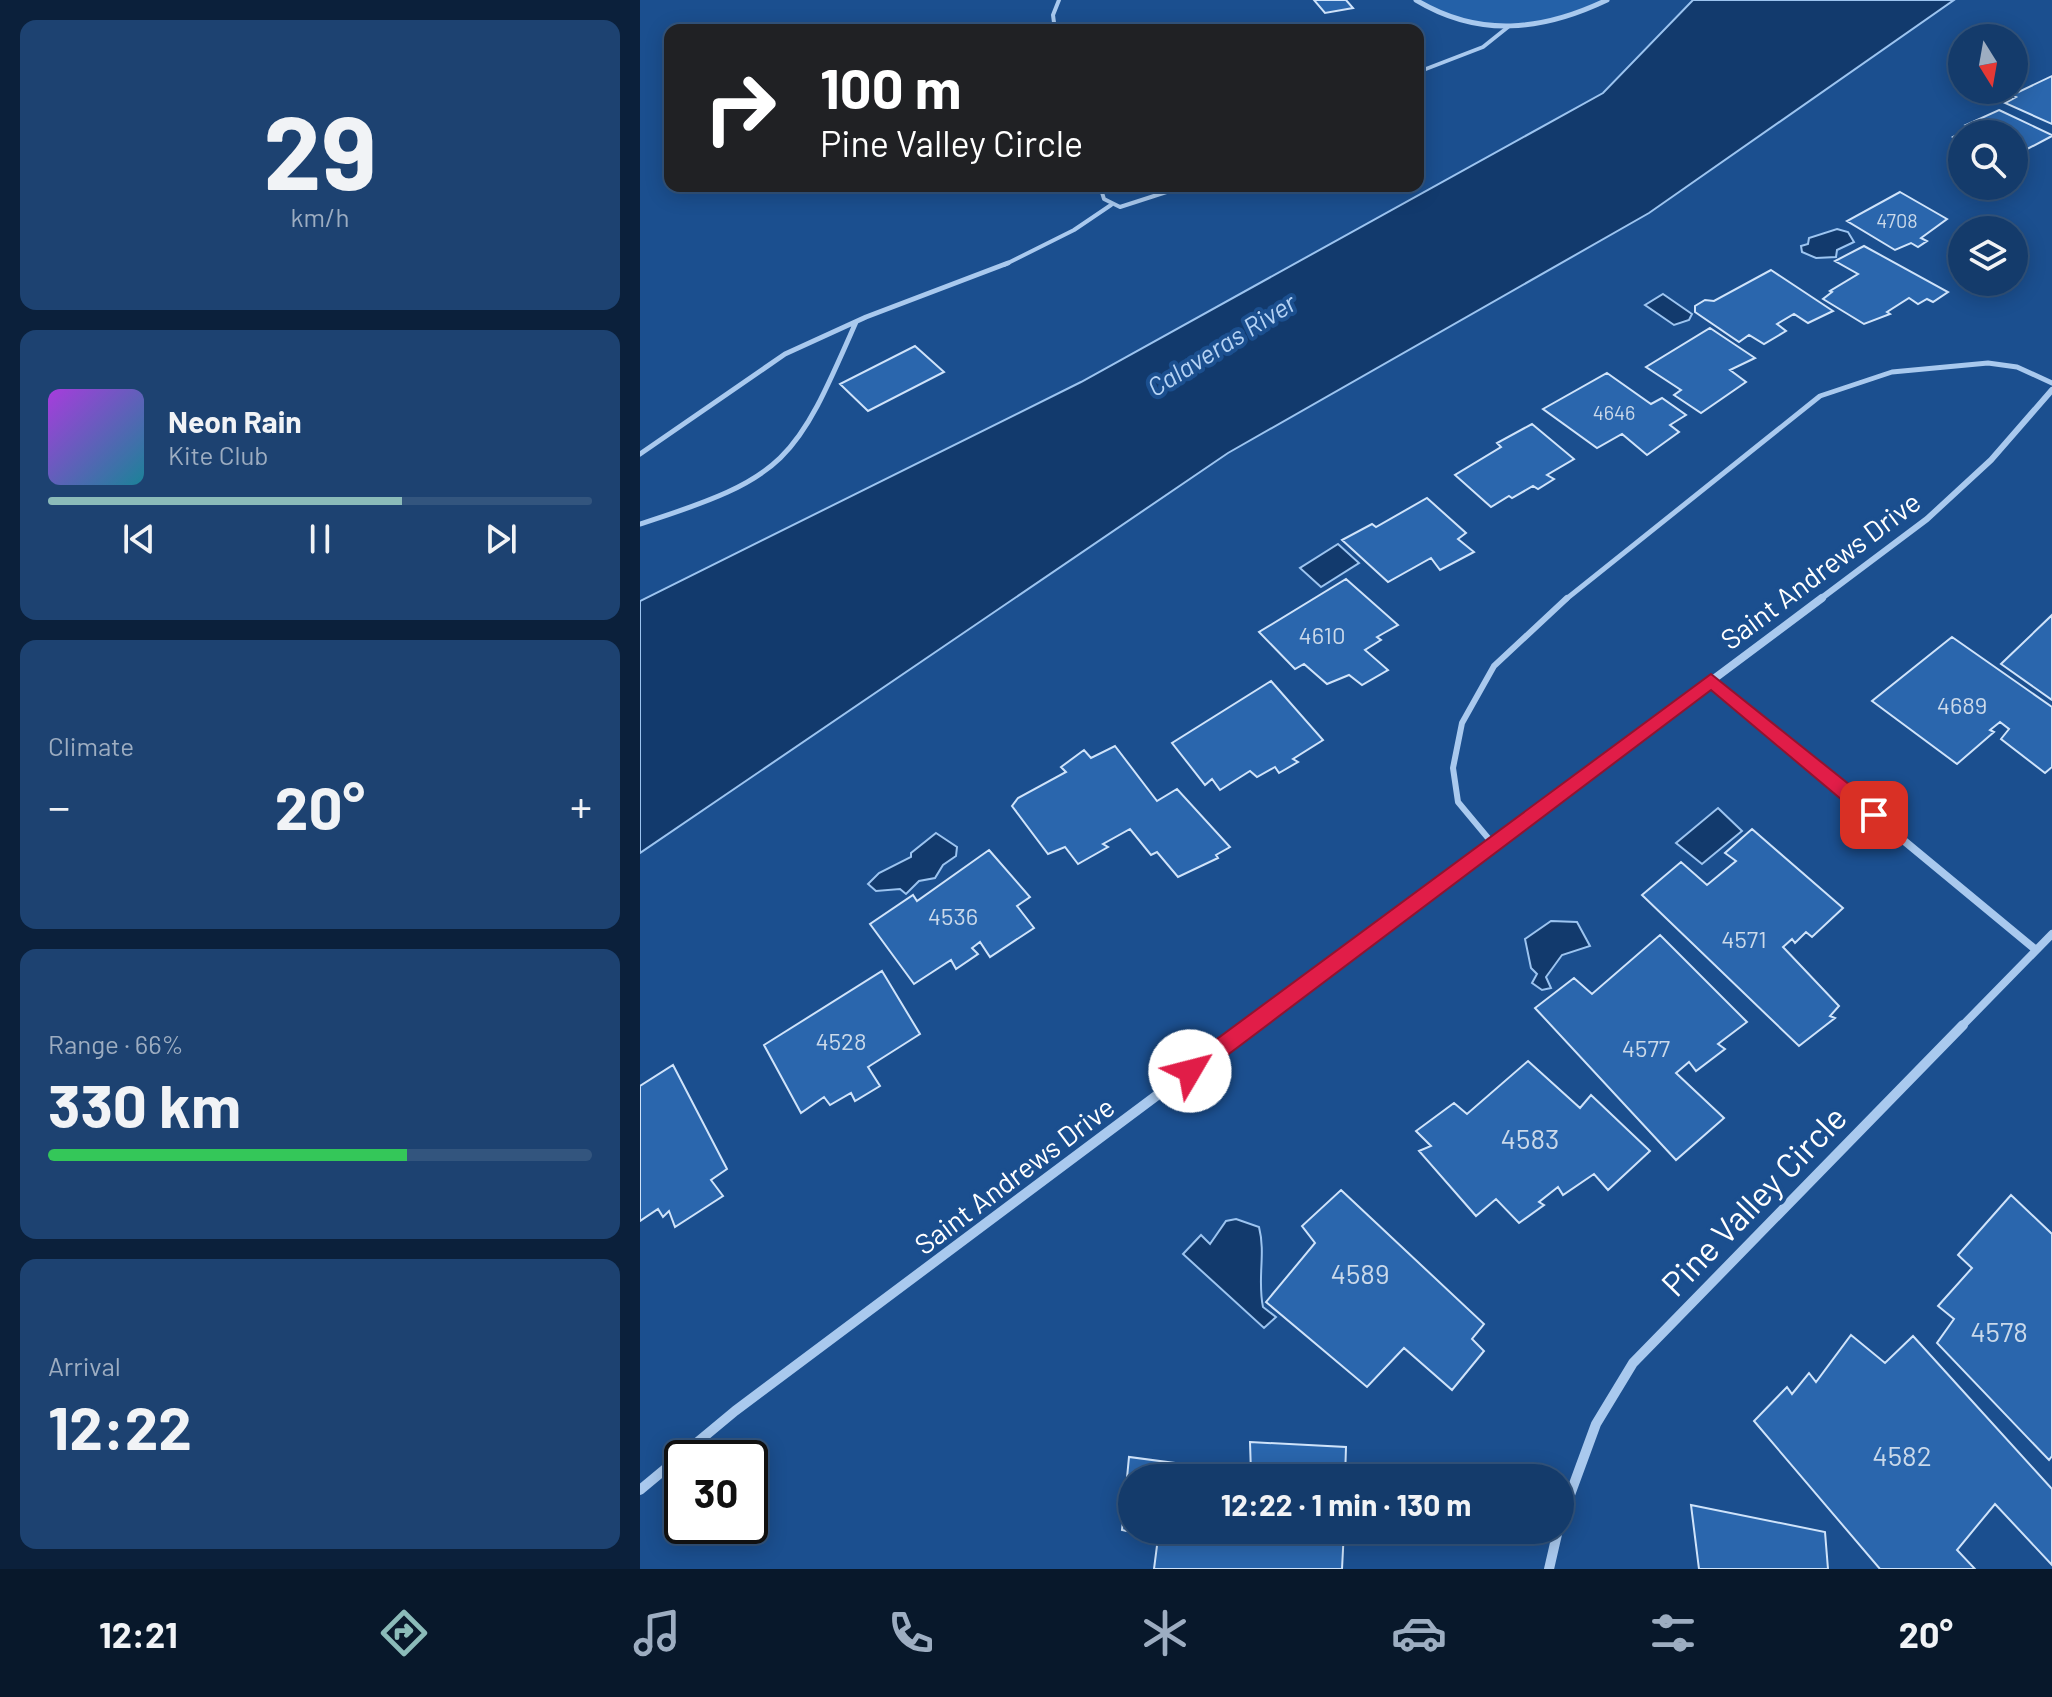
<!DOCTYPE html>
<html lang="en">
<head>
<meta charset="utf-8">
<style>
  :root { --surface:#143b6b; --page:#1d4271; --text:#f1f3f6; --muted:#9dadc1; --line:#33557e; --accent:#8bbbb9 }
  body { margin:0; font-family:Barlow,sans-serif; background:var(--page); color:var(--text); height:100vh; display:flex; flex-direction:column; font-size:30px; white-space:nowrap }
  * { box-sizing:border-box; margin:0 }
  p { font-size:26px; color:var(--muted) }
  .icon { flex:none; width:44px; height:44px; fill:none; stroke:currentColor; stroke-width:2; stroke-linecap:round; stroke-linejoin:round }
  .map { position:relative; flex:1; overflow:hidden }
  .drawer { display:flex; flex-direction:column; gap:20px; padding:20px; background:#0b203b; width:640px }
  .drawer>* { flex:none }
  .guide { position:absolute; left:24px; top:24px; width:760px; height:168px; border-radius:16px; box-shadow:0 4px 20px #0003,0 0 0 2px var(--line); background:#202124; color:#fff; overflow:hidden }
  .needle { width:52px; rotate:169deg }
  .controls { position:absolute; left:1308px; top:24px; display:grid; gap:16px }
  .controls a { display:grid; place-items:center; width:80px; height:80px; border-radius:50%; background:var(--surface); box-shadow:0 4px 20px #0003,0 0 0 2px var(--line); font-size:40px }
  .speed { position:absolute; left:24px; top:1440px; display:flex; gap:16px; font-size:40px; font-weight:700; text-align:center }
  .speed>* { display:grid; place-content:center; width:104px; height:104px; border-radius:50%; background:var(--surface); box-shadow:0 4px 20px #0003,0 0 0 2px var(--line); line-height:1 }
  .speed .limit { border:4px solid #111; border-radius:12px; background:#fff; color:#111 }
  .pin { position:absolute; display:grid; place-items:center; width:68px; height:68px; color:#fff; margin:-34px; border-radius:16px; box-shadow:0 4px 12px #0006 }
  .me { position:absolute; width:88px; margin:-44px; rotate:53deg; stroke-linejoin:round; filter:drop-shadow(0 0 6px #0008) }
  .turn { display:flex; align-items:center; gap:28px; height:168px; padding:0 24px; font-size:36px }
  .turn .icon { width:104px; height:104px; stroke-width:2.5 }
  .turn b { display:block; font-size:56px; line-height:68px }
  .big { font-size:60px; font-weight:700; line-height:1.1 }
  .drawer .widget { flex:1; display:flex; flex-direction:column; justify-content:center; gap:12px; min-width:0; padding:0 28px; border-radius:16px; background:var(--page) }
  .drawer .dial { align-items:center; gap:0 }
  .dial b { font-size:104px; line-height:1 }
  .song { display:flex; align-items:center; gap:24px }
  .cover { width:96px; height:96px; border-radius:12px; background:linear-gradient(135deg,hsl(280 70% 55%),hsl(190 70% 35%)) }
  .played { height:8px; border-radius:4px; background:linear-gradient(90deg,var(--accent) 65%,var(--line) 65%) }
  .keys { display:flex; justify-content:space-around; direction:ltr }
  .heat { display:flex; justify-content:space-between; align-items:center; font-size:44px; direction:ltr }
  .charge { height:12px; border-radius:6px; background:linear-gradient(90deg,#34c759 66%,var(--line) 0) }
  .trip { position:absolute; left:478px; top:1464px; width:456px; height:80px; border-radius:40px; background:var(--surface); box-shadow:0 4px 20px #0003,0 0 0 2px var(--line); font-weight:700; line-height:80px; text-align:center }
  .menu { display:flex; height:128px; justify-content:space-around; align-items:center; background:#08182b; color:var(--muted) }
  .menu .icon { width:56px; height:56px }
  .menu .current { color:var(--accent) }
  .menu b { font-size:36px; color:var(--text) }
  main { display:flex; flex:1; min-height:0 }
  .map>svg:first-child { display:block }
  .green { fill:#2461a8 }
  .water { fill:#123a6d; stroke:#9cc4f0; stroke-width:2 }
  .building { fill:#2a66ad; stroke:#cfe3fa; stroke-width:2 }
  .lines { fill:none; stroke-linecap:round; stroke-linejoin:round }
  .service-far2 { stroke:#a9c9ee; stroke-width:4 }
  .service-far1 { stroke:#a9c9ee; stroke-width:5 }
  .service { stroke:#a9c9ee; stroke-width:6 }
  .minor-far3 { stroke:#a9c9ee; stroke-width:5 }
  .minor-far2 { stroke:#a9c9ee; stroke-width:6 }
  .minor-far1 { stroke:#a9c9ee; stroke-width:8 }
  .minor { stroke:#a9c9ee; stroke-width:10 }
  .route { fill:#e11d48; stroke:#92132f; stroke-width:2 }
  .labels { text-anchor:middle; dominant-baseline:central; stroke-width:8; stroke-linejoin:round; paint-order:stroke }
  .far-number-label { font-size:20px; fill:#cad9ea }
  .number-label { font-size:24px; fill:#cad9ea }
  .far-water-label { font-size:26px; font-style:italic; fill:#b5d3f5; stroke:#1b4f8f }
  .street-label { font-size:28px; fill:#fff; stroke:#1b4f8f }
  .near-number-label { font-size:28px; fill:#cad9ea }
  .near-street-label { font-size:34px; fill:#fff; stroke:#1b4f8f }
</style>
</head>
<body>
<main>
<section class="drawer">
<div class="widget dial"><b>29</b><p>km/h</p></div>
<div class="widget">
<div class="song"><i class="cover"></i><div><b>Neon Rain</b><p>Kite Club</p></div></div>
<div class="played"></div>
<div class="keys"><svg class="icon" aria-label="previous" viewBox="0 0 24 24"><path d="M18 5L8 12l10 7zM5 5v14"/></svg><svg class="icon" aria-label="pause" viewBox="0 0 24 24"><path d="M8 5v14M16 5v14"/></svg><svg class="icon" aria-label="next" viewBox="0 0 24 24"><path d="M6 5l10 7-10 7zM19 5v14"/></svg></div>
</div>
<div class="widget"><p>Climate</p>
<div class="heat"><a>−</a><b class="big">20°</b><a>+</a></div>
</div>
<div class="widget"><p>Range · 66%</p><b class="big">330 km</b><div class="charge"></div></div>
<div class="widget"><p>Arrival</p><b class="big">12:22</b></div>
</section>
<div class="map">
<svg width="1412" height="1569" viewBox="0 0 1412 1569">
  <rect width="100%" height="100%" fill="#1b4f8f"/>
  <path class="green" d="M776,0H966L887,27L820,22Z"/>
  <path class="water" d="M1053,0H1314L1009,213L588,453L0,853V601L441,382L963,93Z
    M1197,229L1208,232L1214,242L1197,250L1196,257L1176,258L1162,252L1161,246L1168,244L1169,238Z
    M1023,294L1052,314L1049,320L1034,325L1005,305Z
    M698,544L719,563L681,587L660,568Z
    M1078,808L1102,831L1062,864L1036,843Z
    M296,833L317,847L316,856L303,865L295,878L279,881L266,894L260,889L236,891L228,884L239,873L271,857V853Z
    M911,921L937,922L950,946L922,955L906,977L911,988L902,990L892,983L897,974L891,968L885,939Z
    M596,1219L619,1227C626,1254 617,1279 623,1307L636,1317L624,1328L543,1254L561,1235L570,1244L586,1221Z"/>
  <path class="building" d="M674,0H706L713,8L685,13Z
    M1412,76V124L1365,103L1376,97L1372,95Z
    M1359,110L1412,135V136L1374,156V134H1322V142L1313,137L1331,127L1326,125Z
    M1260,192L1307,219L1281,238L1287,241L1278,247L1271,243L1255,250L1207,221Z
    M1224,246L1308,292L1293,302L1287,299L1278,304L1269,298L1247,312L1250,314L1224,324L1183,299L1192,292L1190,291L1218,274L1195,261Z
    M1131,270L1193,311L1168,323L1154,314L1137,324L1146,331L1124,344L1109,335L1099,342L1055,312V306L1065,300L1074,301Z
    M1070,328L1115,358L1090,370L1106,382L1061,413L1034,395L1041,390L1006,367Z
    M275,346L304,372L228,411L200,384Z
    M967,373L1011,404L1022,398L1046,415L1030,425L1039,432L1007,455L982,434L957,448L903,409Z
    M892,424L934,459L907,475L914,479L898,489L893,486L872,498L869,496L851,507L815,475L861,447L857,443Z
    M787,498L826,533L818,539L834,552L800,570L791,558L748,582L702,540L732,524L736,527Z
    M706,579L758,625L737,637L741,640L725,650L748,670L722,685L709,675L687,684L664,664L655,669L619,632Z
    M1412,615V700L1361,664Z
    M1312,637L1412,707V767L1405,773L1361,739L1369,729L1360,722L1350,730L1354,732L1317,764L1232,701Z
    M631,681L683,740L653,759L658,762L639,773L635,767L617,777L610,771L580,790L572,779L565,785L532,743Z
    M475,746L517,801L537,789L590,847L576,855L578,858L538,877L517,852L511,855L490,829L463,844L468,847L438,864L425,847L408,854L372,806L378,798L426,772L421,767L444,750L451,758Z
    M1112,829L1203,908L1172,937L1166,932L1155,943L1152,939L1143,947L1199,1006L1190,1016L1195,1018L1159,1046L1002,895L1041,862L1067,885L1096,861L1085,853Z
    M349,850L390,897L377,906L394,928L350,957L340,942L332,948L338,954L316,969L311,960L274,984L230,924L273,895L277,901Z
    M1020,935L1107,1022L1078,1044L1085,1049L1056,1071L1049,1062L1036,1073L1084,1118L1036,1160L895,1008L934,978L952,994Z
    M242,971L280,1034L228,1067L240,1086L215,1101L211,1093L190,1105L184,1097L161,1113L124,1045Z
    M888,1061L940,1108L951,1095L1010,1151L968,1190L954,1174L923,1195L918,1187L899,1202L904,1205L879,1223L856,1199L836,1216L779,1151L791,1146L776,1131L814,1103L827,1114Z
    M33,1065L87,1169L71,1180L83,1196L35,1227L29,1211L23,1217L18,1209L0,1221V1086Z
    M701,1190L844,1324L832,1339L844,1351L812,1390L764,1348L727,1387L626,1302L675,1243L662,1226Z
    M1371,1195L1412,1234V1456L1409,1460L1297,1343L1314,1319L1298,1306L1332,1268L1318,1255Z
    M1211,1335L1245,1363L1273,1336L1412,1489V1565L1355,1504L1317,1550L1335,1569H1240L1114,1421L1147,1387L1152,1394L1169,1373L1176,1382Z
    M610,1442L706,1447L705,1478H492V1530H704L702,1569H514L518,1538L482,1530L489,1457L611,1473Z
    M1051,1505L1185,1532L1188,1569H1059Z"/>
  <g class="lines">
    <path class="service-far2" d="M415,30L413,15L419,0
      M778,72L843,47L868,27
      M460,186L464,199L480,207L545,186
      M364,265L434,230L471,205"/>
    <path class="service-far1" d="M0,454L145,354L226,317L368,263
      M0,524C147,477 155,462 216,322
      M925,600L1180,396L1252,372L1348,363L1377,367L1412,383"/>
    <path class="service" d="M853,844L818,802L813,768L822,723L854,666L927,598"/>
    <path class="minor-far3" d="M776,0C839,38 902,31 967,0"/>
    <path class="minor-far2" d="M1179,600L1287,519L1351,460L1412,390"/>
    <path class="minor-far1" d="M1071,681L1396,950
      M608,1027L1182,598
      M1321,1027L1412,934"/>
    <path class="minor" d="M0,1490L95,1411L611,1025
      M920,1522L956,1424L993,1363L1323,1025
      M909,1569L918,1530"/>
  </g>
  <path class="route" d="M1071,674L1240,809V821H1227L1071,690L557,1078L550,1082L543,1078L539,1071L543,1064Z"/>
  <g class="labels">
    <g class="far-number-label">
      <text x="1257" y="220">4708</text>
      <text x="974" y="412">4646</text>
    </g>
    <g class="number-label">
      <text x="682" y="634">4610</text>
      <text x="1322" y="704">4689</text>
      <text x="313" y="915">4536</text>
      <text x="1104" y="938">4571</text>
      <text x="201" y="1040">4528</text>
      <text x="1006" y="1047">4577</text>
    </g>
    <g class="far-water-label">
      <text transform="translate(581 344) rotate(-32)">Calaveras River</text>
    </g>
    <g class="street-label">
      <text transform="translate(1180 570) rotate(-37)">Saint Andrews Drive</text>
      <text transform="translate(374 1175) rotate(-37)">Saint Andrews Drive</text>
    </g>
    <g class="near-number-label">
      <text x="890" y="1138">4583</text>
      <text x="720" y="1273">4589</text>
      <text x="1359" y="1331">4578</text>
      <text x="1262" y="1455">4582</text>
    </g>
    <g class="near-street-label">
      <text transform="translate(1113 1200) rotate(-46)">Pine Valley Circle</text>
    </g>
  </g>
</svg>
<div class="controls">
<a><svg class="needle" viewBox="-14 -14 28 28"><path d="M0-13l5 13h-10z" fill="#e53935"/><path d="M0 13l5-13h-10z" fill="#9dadc1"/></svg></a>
<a><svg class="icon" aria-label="search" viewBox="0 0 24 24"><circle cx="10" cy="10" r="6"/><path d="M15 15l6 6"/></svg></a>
<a><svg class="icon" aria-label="layers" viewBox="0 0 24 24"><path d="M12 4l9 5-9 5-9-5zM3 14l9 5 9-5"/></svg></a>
</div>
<div class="speed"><div class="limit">30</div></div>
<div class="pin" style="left:1234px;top:815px;background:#d93025"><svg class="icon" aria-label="arrive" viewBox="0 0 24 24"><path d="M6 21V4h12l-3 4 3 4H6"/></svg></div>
<svg class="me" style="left:550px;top:1071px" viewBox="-20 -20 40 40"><circle r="19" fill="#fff"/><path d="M0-13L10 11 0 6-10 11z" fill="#e11d48"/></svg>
<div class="trip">12:22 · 1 min · 130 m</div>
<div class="guide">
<div class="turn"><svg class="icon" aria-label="right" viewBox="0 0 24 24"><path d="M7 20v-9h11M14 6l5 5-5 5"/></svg><div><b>100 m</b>Pine Valley Circle</div></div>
</div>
</div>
</main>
<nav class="menu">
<b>12:21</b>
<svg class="icon current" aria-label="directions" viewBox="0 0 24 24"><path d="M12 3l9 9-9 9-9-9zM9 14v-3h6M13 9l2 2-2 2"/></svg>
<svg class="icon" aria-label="music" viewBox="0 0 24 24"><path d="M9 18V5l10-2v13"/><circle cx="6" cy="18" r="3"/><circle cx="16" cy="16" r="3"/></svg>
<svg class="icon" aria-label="phone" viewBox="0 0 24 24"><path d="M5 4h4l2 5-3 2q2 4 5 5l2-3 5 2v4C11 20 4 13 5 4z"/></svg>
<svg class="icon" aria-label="climate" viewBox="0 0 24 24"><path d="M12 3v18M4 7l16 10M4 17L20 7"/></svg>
<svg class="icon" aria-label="car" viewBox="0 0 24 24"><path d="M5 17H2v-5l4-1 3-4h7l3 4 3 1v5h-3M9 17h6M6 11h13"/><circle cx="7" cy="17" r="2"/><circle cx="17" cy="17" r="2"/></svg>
<svg class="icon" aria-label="filters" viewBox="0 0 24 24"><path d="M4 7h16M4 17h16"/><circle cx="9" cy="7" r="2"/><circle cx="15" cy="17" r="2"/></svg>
<b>20°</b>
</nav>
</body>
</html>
